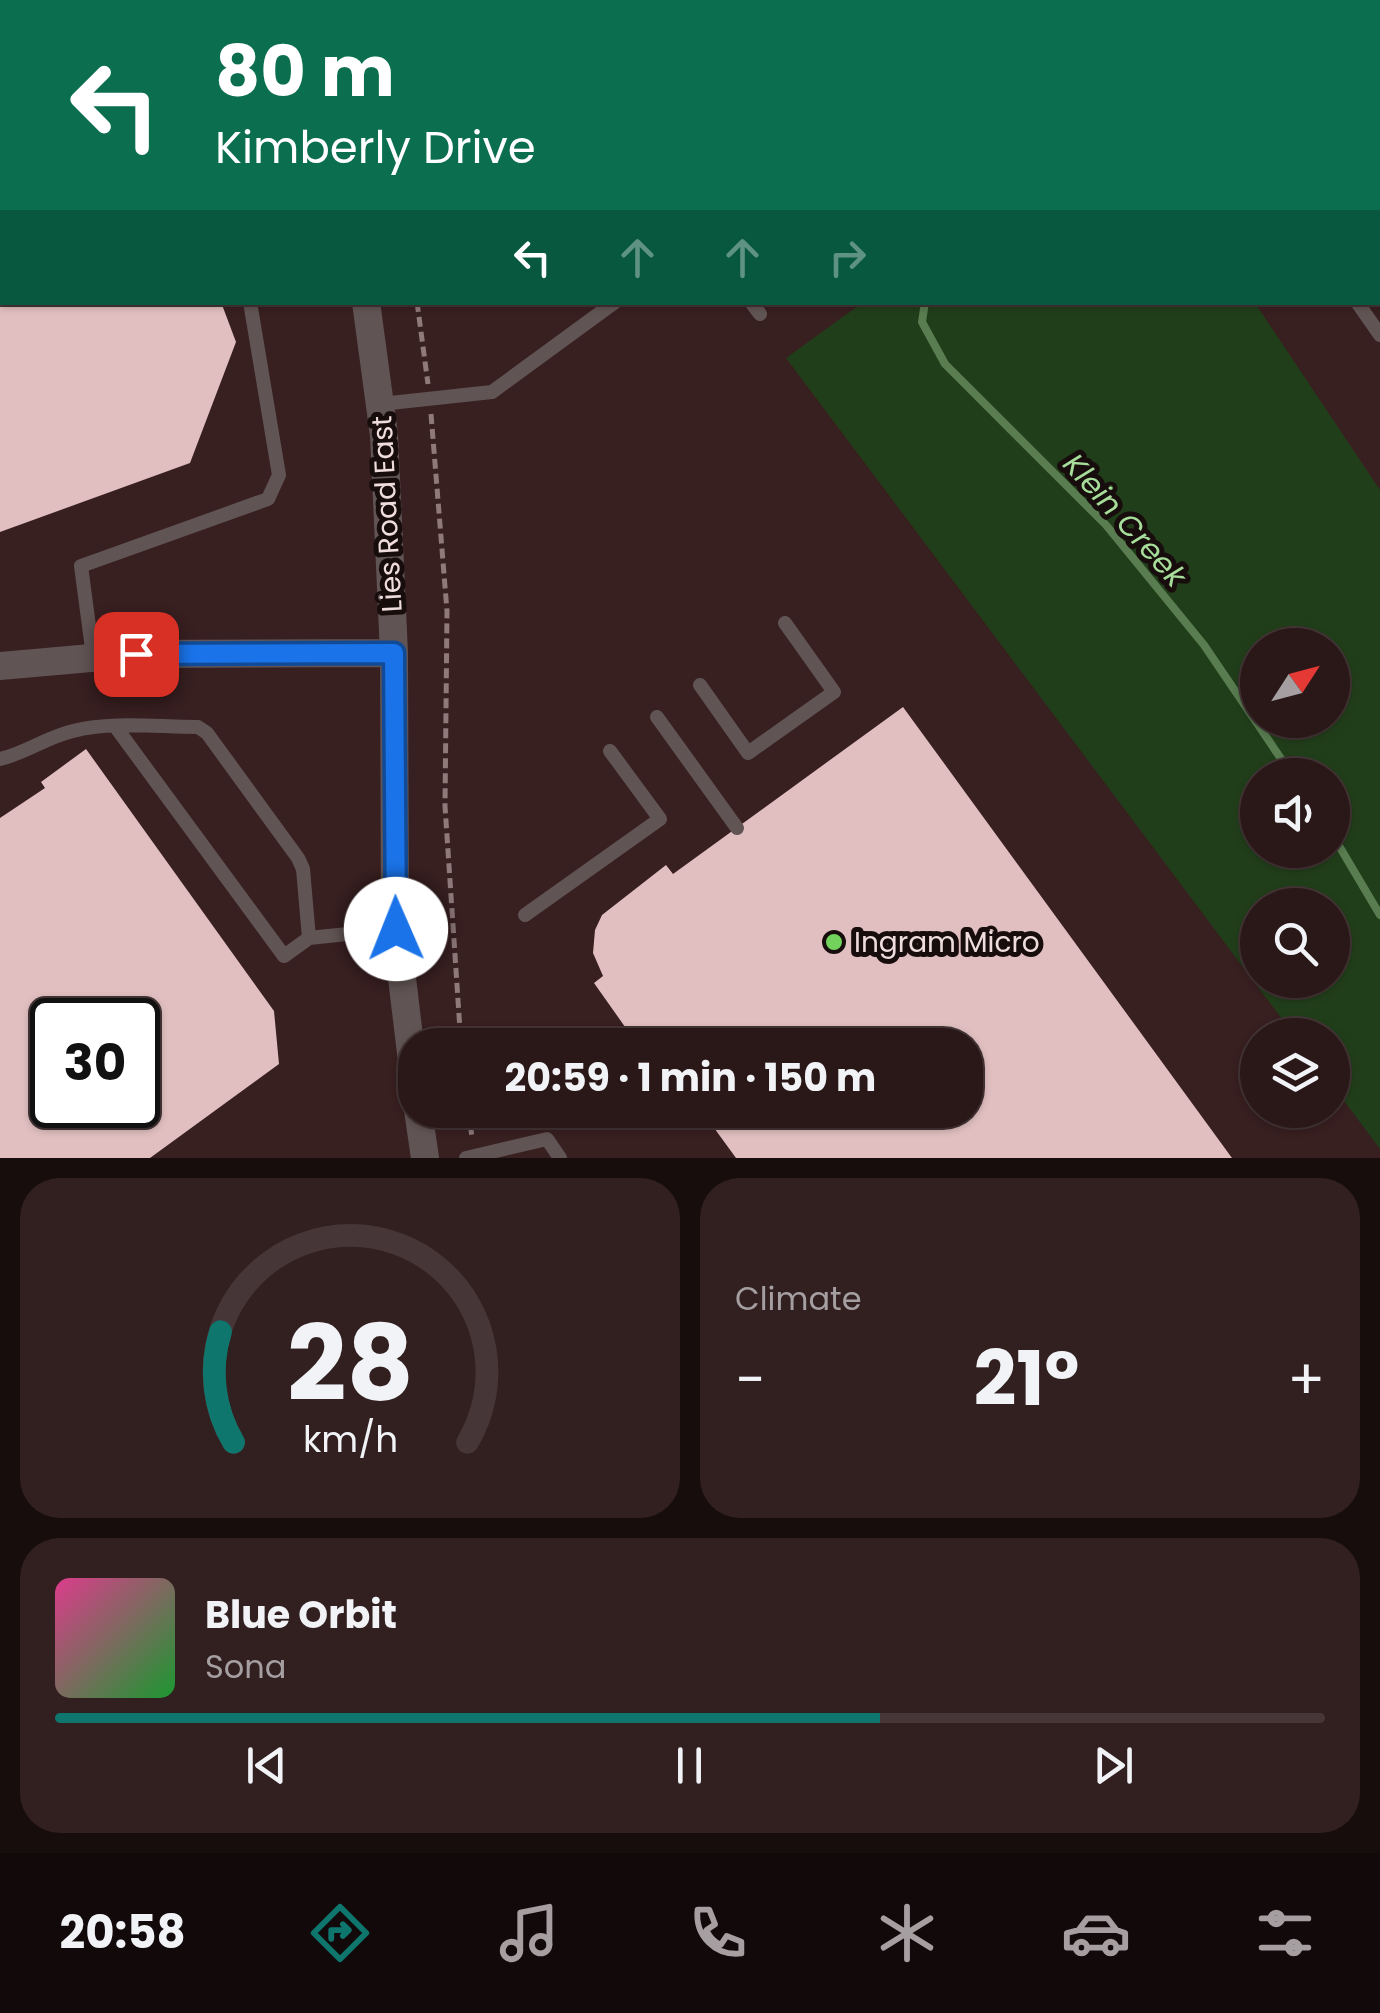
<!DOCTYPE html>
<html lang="en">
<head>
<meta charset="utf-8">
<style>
  :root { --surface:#2a1718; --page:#322021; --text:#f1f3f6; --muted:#a59fa2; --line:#463637; --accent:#0f766e }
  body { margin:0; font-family:Poppins,sans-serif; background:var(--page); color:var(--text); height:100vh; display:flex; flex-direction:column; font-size:38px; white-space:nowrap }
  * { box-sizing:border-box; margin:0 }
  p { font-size:32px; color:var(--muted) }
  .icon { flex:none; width:55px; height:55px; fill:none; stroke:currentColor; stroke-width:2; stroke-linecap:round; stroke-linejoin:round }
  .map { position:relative; height:1158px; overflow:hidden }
  .details { display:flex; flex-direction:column; gap:20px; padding:20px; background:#170d0d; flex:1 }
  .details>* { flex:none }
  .banner { position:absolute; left:0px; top:0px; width:1380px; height:305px; box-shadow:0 2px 8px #0004,0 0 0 2px var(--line); background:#0b6e4f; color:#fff; overflow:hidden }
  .needle { width:65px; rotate:54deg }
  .tools { position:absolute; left:1240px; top:628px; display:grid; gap:20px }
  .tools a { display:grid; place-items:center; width:110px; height:110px; border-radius:50%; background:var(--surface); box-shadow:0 2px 8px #0004,0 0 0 2px var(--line); font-size:50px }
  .speed { position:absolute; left:30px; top:998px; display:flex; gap:20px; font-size:50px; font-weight:700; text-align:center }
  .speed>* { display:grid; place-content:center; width:130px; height:130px; border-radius:50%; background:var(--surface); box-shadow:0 2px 8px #0004,0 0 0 2px var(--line); line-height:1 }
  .speed .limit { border:5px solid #111; border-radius:15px; background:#fff; color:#111 }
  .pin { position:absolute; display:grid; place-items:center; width:85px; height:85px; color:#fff; margin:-42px; border-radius:20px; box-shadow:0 5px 15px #0006 }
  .me { position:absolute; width:110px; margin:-55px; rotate:359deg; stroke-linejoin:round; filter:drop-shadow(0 0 8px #0008) }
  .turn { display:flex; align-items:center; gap:35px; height:210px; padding:0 50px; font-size:45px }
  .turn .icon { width:130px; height:130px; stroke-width:2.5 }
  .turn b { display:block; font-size:70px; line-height:85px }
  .lanes { display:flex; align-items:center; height:95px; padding:0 50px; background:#0003; justify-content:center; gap:50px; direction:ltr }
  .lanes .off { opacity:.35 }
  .big { font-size:75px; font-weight:700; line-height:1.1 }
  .details .widget { flex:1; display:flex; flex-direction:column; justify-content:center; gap:15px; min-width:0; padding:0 35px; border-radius:40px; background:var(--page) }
  .details .dial { align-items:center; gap:0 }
  .dial svg { height:260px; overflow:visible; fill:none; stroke:var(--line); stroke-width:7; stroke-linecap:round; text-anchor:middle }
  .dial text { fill:var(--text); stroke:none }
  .song { display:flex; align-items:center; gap:30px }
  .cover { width:120px; height:120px; border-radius:15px; background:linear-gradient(135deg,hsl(330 70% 55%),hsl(130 70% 35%)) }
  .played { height:10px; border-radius:5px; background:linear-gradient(90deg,var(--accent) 65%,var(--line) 65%) }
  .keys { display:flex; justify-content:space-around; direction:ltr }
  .heat { display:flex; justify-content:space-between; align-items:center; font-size:55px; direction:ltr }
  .details .tiles { flex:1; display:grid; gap:20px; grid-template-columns:1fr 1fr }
  .widget:last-child { grid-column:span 2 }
  .trip { position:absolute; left:398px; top:1028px; width:585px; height:100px; border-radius:40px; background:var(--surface); box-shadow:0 2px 8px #0004,0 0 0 2px var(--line); font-weight:700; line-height:100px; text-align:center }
  .tabs { display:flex; height:160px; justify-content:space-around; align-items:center; background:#11090a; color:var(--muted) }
  .tabs .icon { width:70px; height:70px }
  .tabs .on { color:var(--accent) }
  .tabs b { font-size:45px; color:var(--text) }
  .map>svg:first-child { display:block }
  .green { fill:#213e1a; fill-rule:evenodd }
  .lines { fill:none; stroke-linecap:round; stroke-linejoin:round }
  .stream { stroke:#597c50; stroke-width:8 }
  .building { fill:#e1bfc0; fill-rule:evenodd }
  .path { stroke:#8f7979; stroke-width:5; stroke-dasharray:10 5; stroke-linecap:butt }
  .service { stroke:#615454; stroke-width:14 }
  .minor { stroke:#615454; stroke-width:28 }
  .route-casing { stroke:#114b97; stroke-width:25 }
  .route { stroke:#1a73e8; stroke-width:18 }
  .poi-dot { fill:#73d25c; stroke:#180d0d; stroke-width:4 }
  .labels { text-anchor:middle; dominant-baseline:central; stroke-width:10; stroke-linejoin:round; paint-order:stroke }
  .street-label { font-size:28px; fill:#efdddd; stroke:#180d0d }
  .poi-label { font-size:28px; fill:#efdddd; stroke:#180d0d; text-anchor:start }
  .water-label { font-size:30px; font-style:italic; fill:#a7dd9a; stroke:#180d0d }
</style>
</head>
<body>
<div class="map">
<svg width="1380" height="1158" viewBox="0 0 1380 1158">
  <rect width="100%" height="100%" fill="#381f20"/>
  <path class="green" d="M748,0H1357L1353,2Z
    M862,303H1255L1380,490V1149L1333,1086L1332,1035H1294L786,358ZM1258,645H1332V720H1258ZM1258,775H1332V850H1258ZM1258,905H1332V980H1258Z"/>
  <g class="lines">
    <path class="stream" d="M981,2V0
      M925,302L922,322L945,364L1106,525L1204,645L1292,775
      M1332,834L1380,915"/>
  </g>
  <path class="building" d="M0,302H221L236,342L190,463L0,532Z
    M903,707L1232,1158H736L701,1110H965V1045H654L645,1033L635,1041L594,983L603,976L593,953L595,930L602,915L666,865L673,874Z
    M86,749L274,1011L279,1064L150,1158H0V818L45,788L41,782ZM52,1020H138V1105H52Z"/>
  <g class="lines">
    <path class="path" d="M343,0L344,2
      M417,302L428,384
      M431,414L447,611L445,806L461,1045
      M468,1110L472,1137"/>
    <path class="service" d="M177,0V2
      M436,0L437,2
      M1378,57L1380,55
      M751,302L760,314
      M1357,302L1380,335
      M381,404L492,392L615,302
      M93,656L81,566L268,499L279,475L250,302
      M700,685L748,753L834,692L785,623
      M657,717L737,828
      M115,726L284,956L309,938
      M0,759C26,753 47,737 73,731C112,721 157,727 198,727L207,733L298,858L303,869L309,938L396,929
      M525,915L660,819L610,751
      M466,1158L547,1139L560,1158"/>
    <path class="minor" d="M295,0V2
      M366,302L384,435L394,653L395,920L415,1086
      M0,666L136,654L394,653
      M418,1110L425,1158"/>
  </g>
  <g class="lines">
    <g class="route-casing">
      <path id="route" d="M136,654L394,653L396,929"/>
    </g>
    <use href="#route" class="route"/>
  </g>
  <circle class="poi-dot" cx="834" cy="942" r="10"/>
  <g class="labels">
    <g class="street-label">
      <text transform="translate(387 514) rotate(-93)">Lies Road East</text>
    </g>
    <g class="poi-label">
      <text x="854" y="942">Ingram Micro</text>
    </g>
    <g class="water-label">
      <text transform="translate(1125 520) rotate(48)">Klein Creek</text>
    </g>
  </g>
</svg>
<div class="tools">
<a><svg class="needle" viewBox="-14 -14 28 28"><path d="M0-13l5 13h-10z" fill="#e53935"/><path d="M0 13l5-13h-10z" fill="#a59fa2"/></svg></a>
<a><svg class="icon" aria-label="sound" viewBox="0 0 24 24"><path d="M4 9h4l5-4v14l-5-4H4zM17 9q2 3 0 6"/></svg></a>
<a><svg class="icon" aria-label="search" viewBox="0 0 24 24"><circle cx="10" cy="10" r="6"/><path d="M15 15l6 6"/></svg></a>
<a><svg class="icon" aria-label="layers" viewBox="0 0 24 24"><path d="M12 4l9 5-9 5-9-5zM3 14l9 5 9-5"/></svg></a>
</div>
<div class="speed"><div class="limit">30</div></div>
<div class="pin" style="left:136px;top:654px;background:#d93025"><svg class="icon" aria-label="arrive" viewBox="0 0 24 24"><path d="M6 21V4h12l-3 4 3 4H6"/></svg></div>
<svg class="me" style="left:396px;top:929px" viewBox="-20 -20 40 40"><circle r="19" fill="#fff"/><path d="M0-13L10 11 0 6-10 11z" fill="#1a73e8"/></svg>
<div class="trip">20:59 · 1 min · 150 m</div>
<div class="banner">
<div class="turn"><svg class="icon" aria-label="left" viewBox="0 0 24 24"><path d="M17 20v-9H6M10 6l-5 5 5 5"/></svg><div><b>80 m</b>Kimberly Drive</div></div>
<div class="lanes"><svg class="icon" aria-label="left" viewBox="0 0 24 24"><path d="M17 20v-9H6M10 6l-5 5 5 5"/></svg><svg class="icon off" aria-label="ahead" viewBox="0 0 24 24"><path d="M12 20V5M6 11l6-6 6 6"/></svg><svg class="icon off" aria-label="ahead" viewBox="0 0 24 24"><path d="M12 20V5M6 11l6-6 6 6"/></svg><svg class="icon off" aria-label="right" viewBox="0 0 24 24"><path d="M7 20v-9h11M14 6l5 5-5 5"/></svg></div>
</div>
</div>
<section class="details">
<div class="tiles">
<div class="widget dial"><svg viewBox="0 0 100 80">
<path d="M14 69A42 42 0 1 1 86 69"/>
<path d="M14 69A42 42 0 0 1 10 35" stroke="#0f766e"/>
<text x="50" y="56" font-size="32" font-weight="700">28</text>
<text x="50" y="72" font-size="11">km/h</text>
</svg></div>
<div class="widget"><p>Climate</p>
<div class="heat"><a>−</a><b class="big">21°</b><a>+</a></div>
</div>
<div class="widget">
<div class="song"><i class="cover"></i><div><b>Blue Orbit</b><p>Sona</p></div></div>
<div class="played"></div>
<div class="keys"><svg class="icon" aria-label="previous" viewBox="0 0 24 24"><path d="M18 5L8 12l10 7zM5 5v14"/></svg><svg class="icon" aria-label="pause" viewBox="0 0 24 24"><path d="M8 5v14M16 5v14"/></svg><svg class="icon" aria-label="next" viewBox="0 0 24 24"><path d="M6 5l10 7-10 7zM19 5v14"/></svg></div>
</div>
</div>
</section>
<nav class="tabs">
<b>20:58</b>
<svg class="icon on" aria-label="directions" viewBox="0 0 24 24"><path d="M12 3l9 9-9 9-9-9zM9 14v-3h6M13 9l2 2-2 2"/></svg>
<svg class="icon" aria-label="music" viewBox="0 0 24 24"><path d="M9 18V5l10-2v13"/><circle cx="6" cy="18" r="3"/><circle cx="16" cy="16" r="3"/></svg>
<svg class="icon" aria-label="phone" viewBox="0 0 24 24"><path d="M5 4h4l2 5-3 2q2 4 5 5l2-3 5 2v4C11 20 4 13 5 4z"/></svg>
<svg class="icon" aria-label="climate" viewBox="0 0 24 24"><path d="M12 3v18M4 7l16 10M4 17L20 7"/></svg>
<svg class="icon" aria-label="car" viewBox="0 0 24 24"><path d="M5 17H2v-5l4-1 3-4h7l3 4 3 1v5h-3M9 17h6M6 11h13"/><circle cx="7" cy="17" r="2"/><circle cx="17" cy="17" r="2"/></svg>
<svg class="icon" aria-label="filters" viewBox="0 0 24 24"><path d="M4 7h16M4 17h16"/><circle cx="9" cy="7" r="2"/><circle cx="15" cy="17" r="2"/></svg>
</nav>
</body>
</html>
